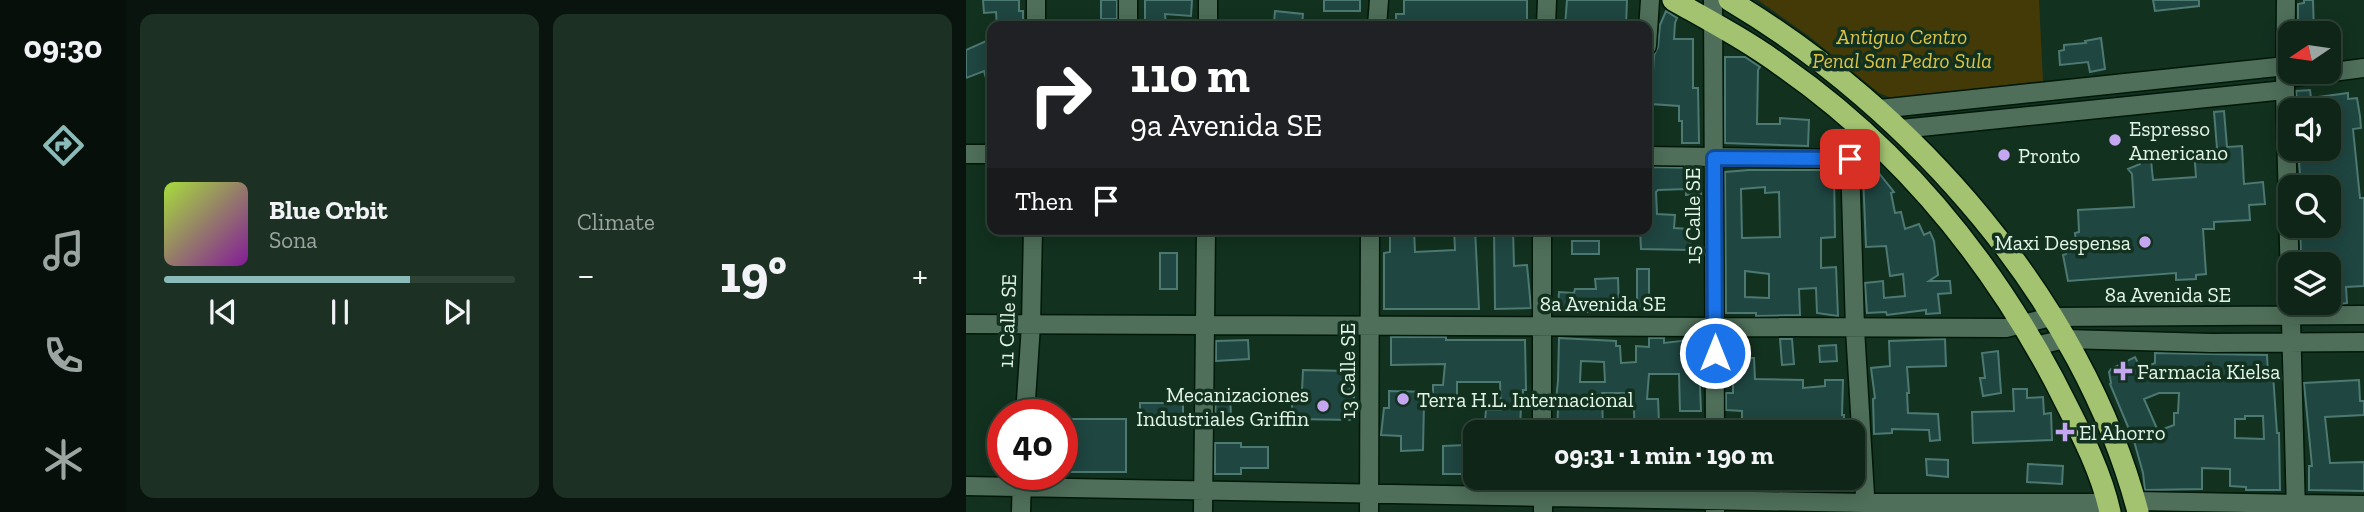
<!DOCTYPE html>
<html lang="en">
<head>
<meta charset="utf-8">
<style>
  :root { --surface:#0e2517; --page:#1c3124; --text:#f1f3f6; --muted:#9ba5a1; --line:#2e4236; --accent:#8bbbb9 }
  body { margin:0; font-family:"Zilla Slab",serif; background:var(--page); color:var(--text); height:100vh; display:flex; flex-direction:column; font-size:26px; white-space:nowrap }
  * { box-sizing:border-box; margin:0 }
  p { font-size:23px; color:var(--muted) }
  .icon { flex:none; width:38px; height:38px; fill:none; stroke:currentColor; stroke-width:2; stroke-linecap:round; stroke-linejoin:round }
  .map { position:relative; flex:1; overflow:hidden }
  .drawer { display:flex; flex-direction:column; gap:14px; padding:14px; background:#08140d; width:840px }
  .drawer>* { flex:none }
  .top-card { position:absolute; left:21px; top:21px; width:665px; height:214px; border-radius:14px; box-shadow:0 4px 18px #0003,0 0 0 2px var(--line); background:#202124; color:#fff; overflow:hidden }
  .needle { width:46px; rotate:257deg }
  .controls { position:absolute; left:1312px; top:21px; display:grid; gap:14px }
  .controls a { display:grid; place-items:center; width:63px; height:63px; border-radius:14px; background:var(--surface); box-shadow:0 4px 18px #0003,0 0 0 2px var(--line); font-size:35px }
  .speed { position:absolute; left:21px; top:399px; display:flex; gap:14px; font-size:35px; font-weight:700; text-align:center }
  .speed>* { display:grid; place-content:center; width:91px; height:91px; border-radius:50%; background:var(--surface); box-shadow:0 4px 18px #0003,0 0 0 2px var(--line); line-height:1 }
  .speed .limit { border:10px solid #d22; background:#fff; color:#111 }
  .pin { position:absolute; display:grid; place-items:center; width:60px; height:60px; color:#fff; margin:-30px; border-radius:14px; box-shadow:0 4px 10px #0006 }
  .me { position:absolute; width:77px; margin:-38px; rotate:0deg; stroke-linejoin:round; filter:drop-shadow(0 0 5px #0008) }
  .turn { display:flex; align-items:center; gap:24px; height:147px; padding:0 28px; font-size:32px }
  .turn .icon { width:91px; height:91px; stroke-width:2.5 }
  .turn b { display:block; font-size:49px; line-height:60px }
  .then { display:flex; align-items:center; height:66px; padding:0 28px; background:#0003; gap:14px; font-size:26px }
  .big { font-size:52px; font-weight:800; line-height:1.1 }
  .drawer .tile { flex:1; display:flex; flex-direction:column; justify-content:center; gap:10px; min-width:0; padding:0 24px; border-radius:14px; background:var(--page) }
  .song { display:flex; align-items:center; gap:21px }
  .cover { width:84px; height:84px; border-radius:10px; background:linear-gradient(135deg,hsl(80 70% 55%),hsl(290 70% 35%)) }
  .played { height:7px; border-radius:4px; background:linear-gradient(90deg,var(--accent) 70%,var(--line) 70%) }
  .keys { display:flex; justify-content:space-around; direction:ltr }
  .heat { display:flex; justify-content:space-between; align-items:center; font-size:38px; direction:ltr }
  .drawer .tiles { flex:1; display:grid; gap:14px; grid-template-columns:repeat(2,1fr) }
  .trip { position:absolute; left:497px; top:420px; width:402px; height:70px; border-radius:14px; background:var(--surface); box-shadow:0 4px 18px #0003,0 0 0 2px var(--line); font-weight:800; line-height:70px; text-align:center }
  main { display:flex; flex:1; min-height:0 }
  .dock { display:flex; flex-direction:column; width:126px; justify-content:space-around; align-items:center; background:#060f09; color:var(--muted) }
  .dock .icon { width:49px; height:49px }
  .dock .on { color:var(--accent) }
  .dock b { font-size:32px; color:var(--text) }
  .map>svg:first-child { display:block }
  .green { fill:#443a08 }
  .building { fill:#1f4641; stroke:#4d7973; stroke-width:2; fill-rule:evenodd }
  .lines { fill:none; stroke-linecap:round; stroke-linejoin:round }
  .minor-casing { stroke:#001808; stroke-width:21 }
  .highway-casing { stroke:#001808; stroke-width:24 }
  .minor { stroke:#4f6f5a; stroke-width:18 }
  .highway { stroke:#a3c371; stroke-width:21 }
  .route-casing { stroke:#114b97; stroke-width:18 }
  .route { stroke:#1a73e8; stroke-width:12 }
  .poi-dot { fill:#c5a7f1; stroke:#12311f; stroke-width:2.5 }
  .labels { text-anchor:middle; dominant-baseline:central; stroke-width:7; stroke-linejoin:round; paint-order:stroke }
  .park-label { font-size:21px; font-style:italic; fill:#dec346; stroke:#12311f }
  .poi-label { font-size:21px; fill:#e3f5e8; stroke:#12311f; text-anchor:start }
  .street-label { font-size:21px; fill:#e3f5e8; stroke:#12311f }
</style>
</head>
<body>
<main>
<nav class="dock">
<b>09:30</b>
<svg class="icon on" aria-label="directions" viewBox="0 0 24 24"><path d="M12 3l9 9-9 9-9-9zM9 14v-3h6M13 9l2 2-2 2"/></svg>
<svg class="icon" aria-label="music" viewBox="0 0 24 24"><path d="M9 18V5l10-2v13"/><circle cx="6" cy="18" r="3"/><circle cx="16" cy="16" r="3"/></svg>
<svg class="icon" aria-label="phone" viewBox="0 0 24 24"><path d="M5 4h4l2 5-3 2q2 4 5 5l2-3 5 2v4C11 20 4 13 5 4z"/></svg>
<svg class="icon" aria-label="climate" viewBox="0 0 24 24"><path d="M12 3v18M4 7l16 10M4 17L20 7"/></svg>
</nav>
<section class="drawer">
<div class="tiles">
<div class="tile">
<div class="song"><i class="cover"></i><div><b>Blue Orbit</b><p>Sona</p></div></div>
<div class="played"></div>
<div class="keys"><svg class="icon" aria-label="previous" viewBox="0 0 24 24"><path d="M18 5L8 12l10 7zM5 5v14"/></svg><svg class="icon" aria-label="pause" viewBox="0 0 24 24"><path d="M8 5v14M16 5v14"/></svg><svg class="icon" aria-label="next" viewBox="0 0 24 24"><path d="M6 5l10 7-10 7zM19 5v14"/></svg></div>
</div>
<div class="tile"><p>Climate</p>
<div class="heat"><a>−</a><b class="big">19°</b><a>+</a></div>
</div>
</div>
</section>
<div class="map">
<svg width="1398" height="512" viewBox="0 0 1398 512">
  <rect width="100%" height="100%" fill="#12311f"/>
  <path class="green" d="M792,0H1073L1077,81L925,98L913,93L844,37Z"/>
  <path class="building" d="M17,0H53V11H57V26H31L30,12L18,13Z
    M135,0H151V19H135Z
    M179,0H226L225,16L199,14L200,26H179Z
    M358,0H394V11H358Z
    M438,0H561V24H546V26H430V14H438Z
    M601,0H661L660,26H599Z
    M1187,0H1233V6L1189,11Z
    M1338,0H1347L1348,33H1332V4L1338,3Z
    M309,11L337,14L336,26L308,23Z
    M700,11L711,18L709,23L708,39H727V88H732L733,143H716V121H713V106L685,104L688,55L692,47L694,25Z
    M1135,38L1139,69L1124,72L1122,62L1094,65L1093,51L1098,50V45L1120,43L1119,41Z
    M20,41L26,56V89H23L18,71L0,78V50Z
    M759,57H779L794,67L792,70L791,124H814V118L843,120L842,146L759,143Z
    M1344,90L1345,98L1382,93V99L1391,98L1394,116L1395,128L1387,129L1394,198H1398V286L1380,287L1381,303L1375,304H1366V300H1363V264H1336L1335,256L1334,226H1363V187H1348L1347,184L1335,186L1332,151L1363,149V110H1354V108L1332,110L1330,91Z
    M1258,111L1261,147L1276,146L1278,184L1297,182L1299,204L1283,205L1284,220L1248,222V229H1237L1240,274L1230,275V279L1210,280V273L1102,281L1097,255L1100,254L1099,245L1110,244L1109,233L1113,232L1112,210L1168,207L1166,174L1162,169L1174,164V160H1185L1187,180L1230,177L1228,149L1251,148L1248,112Z
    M681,167L733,168L735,194L720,195V189L692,190L690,192L691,214L709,215L708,228L724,229V250L675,249L674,229H681Z
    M783,170H868L869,237L855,238V268L870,267L872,316L851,313L850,288L833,289L834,315L790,316V313H760L759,172ZM799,187V193L813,192L814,237L776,238L775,189ZM779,271L803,274V298L779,297Z
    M912,172L928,192L925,193L929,213L935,212L939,229L953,224L958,235L964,232L968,241L972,275L963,281H984L985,293L972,294L974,313L960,314V310L921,315L920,312L901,313L899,283L917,281L918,298L939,296L937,274L924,276L920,246L900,247L897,175Z
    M424,229H448L449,252L489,250L488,229H509L513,309H418V253L424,252Z
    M528,229H547L548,266L561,265L565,308L529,309Z
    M606,241H633V254H606Z
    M194,253H211V289H194Z
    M671,269H683V307H671Z
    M652,278L653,308L634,309V311L629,313L592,308L593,292L608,293L609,289H630L629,279Z
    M425,337H480V340H559L560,390H557V404H555L554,432H526V422L519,421L520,410H535L534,382H491V403H458L457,450L435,451V436L415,435L418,408H423V391L467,392V385H477L479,364L425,365Z
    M593,338L650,341V346H654L655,363L670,362V346L683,347V338H698V343L732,339L735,411H714L713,374H683L681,399H692L693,423H677V432H669L667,393H636L637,432H591L592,409H589L592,381ZM615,361L638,362L639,382H614Z
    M814,339H826L828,364L816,365Z
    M979,339L980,366L941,367L943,393H941L942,413L972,414L974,440L964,441L963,430L926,429V433L908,434L907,399L909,398L905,368L924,366L923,341Z
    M282,340L283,359L250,361V341Z
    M870,345L871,361L854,362L853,346Z
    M1032,351L1035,393L1017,396L1014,378H1019L1016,353Z
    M1189,353L1301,355L1302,374H1307L1311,433H1313L1314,490H1280V487L1264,486V469L1236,468V489L1179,490L1177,473L1168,441L1144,384L1145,383L1143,372L1145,369L1169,357L1175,369L1189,363ZM1193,393H1213L1212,413H1208V425L1192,431L1178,399ZM1279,416H1297L1298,439L1269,438V419H1279Z
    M778,358H788L789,379L837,380V388L859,386V380H877L876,415H878V432H776V411L760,410V393H767V373L760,372V359L778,360Z
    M337,370L384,371V392H388V420L326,419V391H336Z
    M1393,380L1394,401H1398V415L1359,417L1364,463L1398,462V491L1343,490V466H1346L1338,383Z
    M1047,389H1061V398L1077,397L1078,414L1085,413L1086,440L1007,443L1006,412L1048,411Z
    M264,394L265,416H249L250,395Z
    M174,403H217V423H174Z
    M102,419H160V472H102Z
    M249,443H275V447H302V468H275V474H249Z
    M499,445L500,461H509V474H477V446Z
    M960,459L982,460V477L961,475Z
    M1062,464L1097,466L1096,484L1061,482Z"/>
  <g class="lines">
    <g class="minor-casing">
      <path id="minor" d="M747,0L749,432
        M1320,0L1319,90L1330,512
        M70,26V0
        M162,26V0
        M242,26V0
        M411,26L413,0
        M580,26L581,0
        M681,46L684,0
        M1320,78L1398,68
        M913,109L1320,66
        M935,129L1319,90
        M0,154H26
        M681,156L884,159L905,138
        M884,159L889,329L900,512
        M576,229V432
        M0,324L1040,328L1085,317L1398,315
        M1069,346L1099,339L1245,343L1398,342
        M59,415L65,325L67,229
        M577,478V512
        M749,478V512
        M0,486L899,503H1142
        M1169,501L1398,505
        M55,512L56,474
        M237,512L240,229
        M403,512L404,229"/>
    </g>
    <g class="highway-casing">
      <path id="highway" d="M707,0C744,21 782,41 816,66C932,147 1022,256 1088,380C1109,422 1134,466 1144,512
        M763,0C947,109 1117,302 1172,512"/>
    </g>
    <use href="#minor" class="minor"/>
    <use href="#highway" class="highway"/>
  </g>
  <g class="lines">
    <g class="route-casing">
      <path id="route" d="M749,353L748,158L884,159"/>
    </g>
    <use href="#route" class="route"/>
  </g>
  <g class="poi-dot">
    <circle cx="1149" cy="140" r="7"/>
    <circle cx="1038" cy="155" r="7"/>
    <circle cx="1179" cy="242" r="7"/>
    <path d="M1153.5 360.5h7v7h7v7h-7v7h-7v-7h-7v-7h7z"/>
    <circle cx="437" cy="399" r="7"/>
    <circle cx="357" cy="406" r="7"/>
    <path d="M1095.5 421.5h7v7h7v7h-7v7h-7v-7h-7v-7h7z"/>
  </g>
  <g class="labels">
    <g class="park-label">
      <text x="936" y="36">Antiguo Centro<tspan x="936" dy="24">Penal San Pedro Sula</tspan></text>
    </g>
    <g class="poi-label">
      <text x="1163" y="128">Espresso<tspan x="1163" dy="24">Americano</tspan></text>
      <text x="1052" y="155">Pronto</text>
      <text x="1165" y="242" text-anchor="end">Maxi Despensa</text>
      <text x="1171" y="371">Farmacia Kielsa</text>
      <text x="343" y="394" text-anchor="end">Mecanizaciones<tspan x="343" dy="24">Industriales Griffin</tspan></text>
      <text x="451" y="399">Terra H.L. Internacional</text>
      <text x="1113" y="432">El Ahorro</text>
    </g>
    <g class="street-label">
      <text transform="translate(726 216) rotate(-90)">15 Calle SE</text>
      <text x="1202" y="294">8a Avenida SE</text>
      <text x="637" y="303">8a Avenida SE</text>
      <text transform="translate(41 321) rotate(-88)">11 Calle SE</text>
      <text transform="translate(381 371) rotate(-90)">13 Calle SE</text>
    </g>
  </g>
</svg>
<div class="controls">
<a><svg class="needle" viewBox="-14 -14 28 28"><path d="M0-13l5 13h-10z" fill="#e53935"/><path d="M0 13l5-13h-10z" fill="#9ba5a1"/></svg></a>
<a><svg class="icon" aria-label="sound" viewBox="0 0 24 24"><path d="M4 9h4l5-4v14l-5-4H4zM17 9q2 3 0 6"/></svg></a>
<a><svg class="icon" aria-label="search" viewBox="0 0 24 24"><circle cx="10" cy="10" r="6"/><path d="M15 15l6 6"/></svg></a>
<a><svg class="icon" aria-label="layers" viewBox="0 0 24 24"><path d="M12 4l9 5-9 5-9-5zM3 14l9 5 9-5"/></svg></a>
</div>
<div class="speed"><div class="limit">40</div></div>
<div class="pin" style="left:884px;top:159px;background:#d93025"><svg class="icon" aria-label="arrive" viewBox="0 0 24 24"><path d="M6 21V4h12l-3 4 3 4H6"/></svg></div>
<svg class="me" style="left:749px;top:353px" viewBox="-20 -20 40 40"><circle r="17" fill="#1a73e8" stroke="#fff" stroke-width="3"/><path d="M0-11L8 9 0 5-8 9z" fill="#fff"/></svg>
<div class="trip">09:31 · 1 min · 190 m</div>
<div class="top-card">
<div class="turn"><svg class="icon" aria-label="right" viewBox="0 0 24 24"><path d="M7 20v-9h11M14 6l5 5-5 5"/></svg><div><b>110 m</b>9a Avenida SE</div></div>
<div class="then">Then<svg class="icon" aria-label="arrive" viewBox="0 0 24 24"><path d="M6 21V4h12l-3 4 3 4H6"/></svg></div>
</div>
</div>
</main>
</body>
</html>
